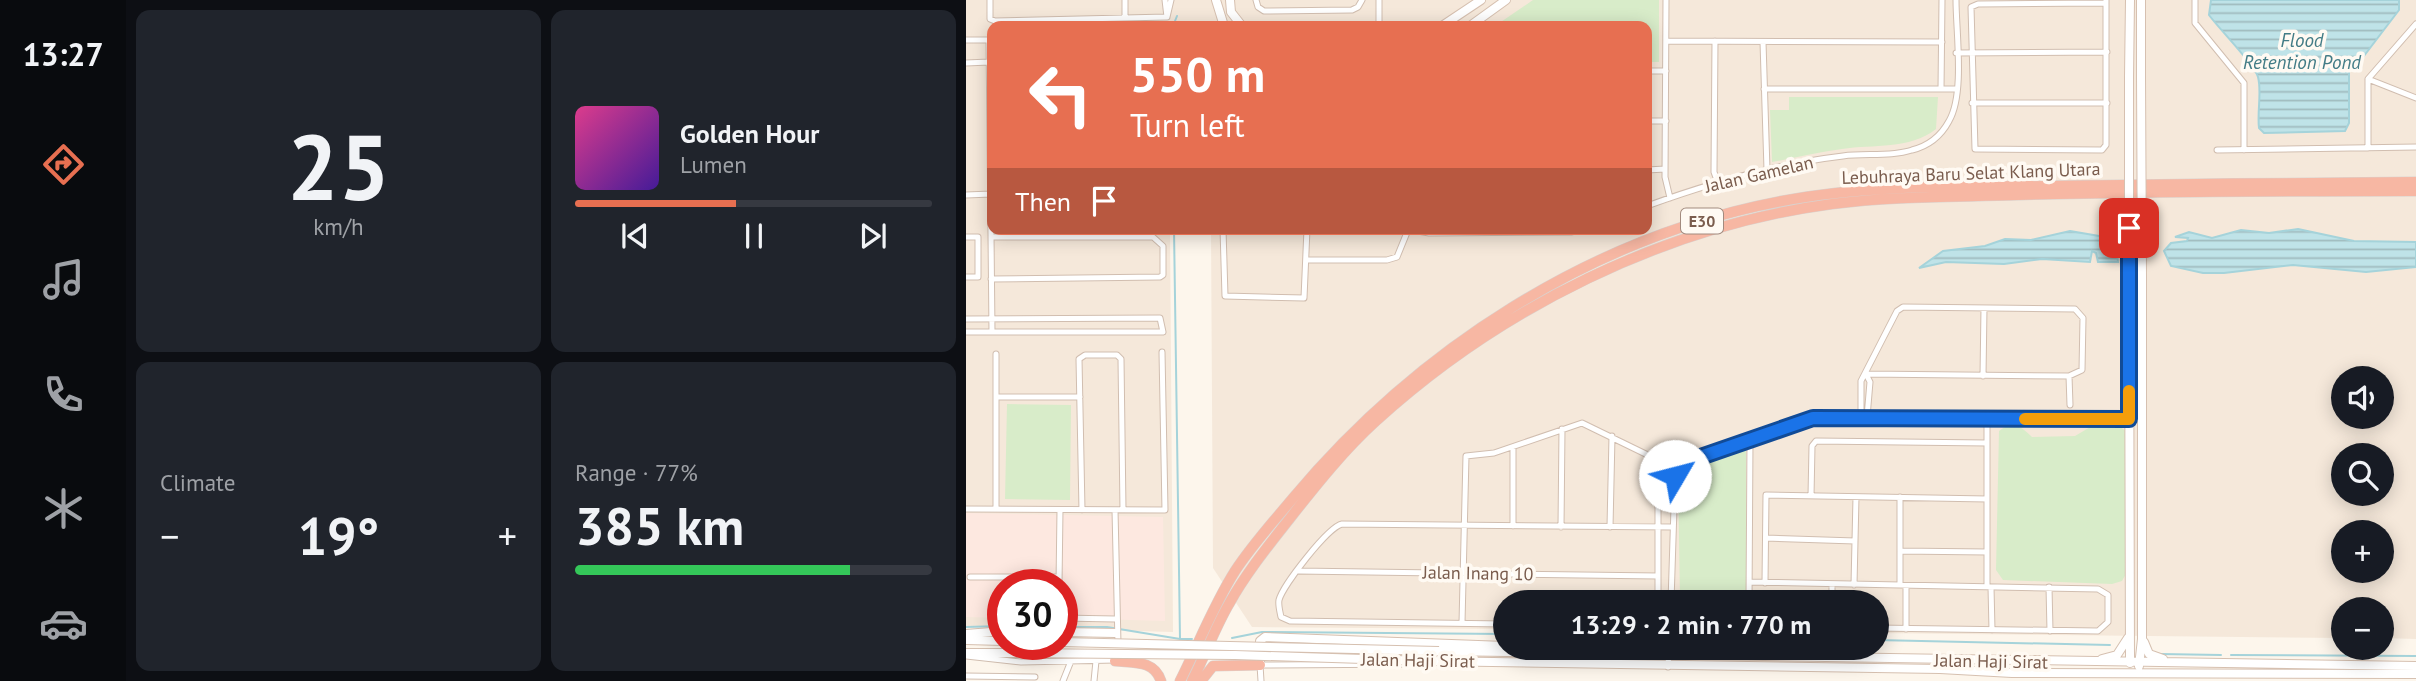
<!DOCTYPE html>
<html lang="en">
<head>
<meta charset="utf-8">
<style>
  :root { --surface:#171b24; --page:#20242c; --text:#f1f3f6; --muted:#9ea1a6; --line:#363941; --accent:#e76f51 }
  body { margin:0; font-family:"PT Sans",sans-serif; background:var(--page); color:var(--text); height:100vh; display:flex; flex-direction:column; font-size:26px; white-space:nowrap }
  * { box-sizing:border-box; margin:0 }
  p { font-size:23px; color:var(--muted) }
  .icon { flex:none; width:38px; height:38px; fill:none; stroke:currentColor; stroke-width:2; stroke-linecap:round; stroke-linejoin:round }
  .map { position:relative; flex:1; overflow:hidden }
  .details { display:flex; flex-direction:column; gap:10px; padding:10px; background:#0d0f14; width:840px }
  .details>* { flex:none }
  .guide { position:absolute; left:21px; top:21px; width:665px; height:214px; border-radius:14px; box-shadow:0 4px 18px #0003; background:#e76f51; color:#fff; overflow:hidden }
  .buttons { position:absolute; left:1365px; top:366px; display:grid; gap:14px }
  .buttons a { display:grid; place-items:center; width:63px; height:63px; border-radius:50%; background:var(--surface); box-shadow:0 4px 18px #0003; font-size:35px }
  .speed { position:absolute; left:21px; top:569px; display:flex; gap:14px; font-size:35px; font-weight:700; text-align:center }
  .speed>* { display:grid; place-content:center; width:91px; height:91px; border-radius:50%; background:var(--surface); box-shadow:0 4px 18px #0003; line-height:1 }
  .speed .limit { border:10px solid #d22; background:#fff; color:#111 }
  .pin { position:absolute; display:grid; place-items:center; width:60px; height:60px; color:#fff; margin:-30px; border-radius:14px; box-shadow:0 4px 10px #0006 }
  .me { position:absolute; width:77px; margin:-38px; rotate:53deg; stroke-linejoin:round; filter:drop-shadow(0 0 5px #0008) }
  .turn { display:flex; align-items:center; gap:24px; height:147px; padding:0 28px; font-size:32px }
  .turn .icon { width:91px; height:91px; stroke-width:2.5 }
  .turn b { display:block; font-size:49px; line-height:60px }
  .then { display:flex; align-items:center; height:66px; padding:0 28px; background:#0003; gap:14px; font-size:26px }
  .big { font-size:52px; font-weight:700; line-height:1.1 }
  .details .widget { flex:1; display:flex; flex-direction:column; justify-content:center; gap:10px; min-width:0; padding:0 24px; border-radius:14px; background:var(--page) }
  .details .dial { align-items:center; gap:0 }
  .dial b { font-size:91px; line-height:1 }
  .song { display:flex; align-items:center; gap:21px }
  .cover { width:84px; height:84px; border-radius:10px; background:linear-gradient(135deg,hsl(330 70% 55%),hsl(260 70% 35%)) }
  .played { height:7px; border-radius:4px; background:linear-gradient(90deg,var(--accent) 45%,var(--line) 45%) }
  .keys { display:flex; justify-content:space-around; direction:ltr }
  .heat { display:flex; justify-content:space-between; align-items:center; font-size:38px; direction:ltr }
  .charge { height:10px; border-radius:5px; background:linear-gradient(90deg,#34c759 77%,var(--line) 0) }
  .details .tiles { flex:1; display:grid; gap:10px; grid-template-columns:repeat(2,1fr) }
  .trip { position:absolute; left:527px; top:590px; width:396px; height:70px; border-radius:35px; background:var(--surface); box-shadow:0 4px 18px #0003; font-weight:700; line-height:70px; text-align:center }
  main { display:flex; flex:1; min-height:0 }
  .menu { display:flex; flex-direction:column; width:126px; justify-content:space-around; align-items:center; background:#090b0e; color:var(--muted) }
  .menu .icon { width:49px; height:49px }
  .menu .active { color:var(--accent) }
  .menu b { font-size:32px; color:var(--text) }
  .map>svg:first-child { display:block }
  .residential { fill:#f5e8da; fill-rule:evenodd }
  .commercial { fill:#fde8e0 }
  .park { fill:#d8ecc9 }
  .water { fill:url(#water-rules); stroke:#a5d3da; stroke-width:2 }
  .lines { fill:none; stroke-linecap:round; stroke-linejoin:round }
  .stream { stroke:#a5d3da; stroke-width:2 }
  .street-casing { stroke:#d1beb0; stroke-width:7 }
  .secondary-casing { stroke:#d6c0b0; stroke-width:10 }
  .highway-casing { stroke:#dad1cd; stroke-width:11 }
  .street { stroke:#fff; stroke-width:5 }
  .secondary { stroke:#fff; stroke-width:8 }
  .highway { stroke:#f7b7a3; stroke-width:10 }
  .secondary-bridge-casing { stroke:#d6c0b0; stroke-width:10; stroke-linecap:butt }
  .secondary-bridge { stroke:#fff; stroke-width:8 }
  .route-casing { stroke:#114b97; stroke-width:18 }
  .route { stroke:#1a73e8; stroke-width:12 }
  .slow { stroke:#f59e0b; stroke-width:12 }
  .labels { text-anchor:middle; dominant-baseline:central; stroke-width:7; stroke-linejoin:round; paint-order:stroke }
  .shield { fill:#fffaf3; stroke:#a28b7f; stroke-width:2 }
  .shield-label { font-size:16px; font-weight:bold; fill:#7a5c4d }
  .street-label { font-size:18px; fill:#7a5c4d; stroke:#fffaf3 }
  .water-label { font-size:19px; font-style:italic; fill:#437c86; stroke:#fffaf3 }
</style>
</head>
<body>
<main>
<nav class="menu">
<b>13:27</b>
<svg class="icon active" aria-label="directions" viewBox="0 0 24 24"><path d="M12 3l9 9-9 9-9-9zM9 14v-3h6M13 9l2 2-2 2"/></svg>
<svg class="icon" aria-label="music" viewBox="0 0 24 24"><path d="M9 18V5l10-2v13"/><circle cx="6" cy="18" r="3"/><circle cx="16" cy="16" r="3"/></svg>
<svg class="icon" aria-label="phone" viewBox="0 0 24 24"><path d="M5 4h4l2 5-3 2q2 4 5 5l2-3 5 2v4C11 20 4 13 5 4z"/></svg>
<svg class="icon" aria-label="climate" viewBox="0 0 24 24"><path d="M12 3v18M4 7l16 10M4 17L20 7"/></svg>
<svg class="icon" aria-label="car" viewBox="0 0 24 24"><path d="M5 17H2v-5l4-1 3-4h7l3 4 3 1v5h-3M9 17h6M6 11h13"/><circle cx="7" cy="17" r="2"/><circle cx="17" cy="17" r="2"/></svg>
</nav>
<section class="details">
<div class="tiles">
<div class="widget dial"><b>25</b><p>km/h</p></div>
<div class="widget">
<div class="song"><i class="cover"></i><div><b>Golden Hour</b><p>Lumen</p></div></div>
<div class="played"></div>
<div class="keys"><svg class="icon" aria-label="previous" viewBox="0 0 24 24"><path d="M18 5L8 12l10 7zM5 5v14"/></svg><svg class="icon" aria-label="pause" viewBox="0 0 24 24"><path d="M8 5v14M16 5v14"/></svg><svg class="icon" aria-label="next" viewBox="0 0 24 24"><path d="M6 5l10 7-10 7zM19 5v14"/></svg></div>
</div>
<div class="widget"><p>Climate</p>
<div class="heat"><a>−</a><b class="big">19°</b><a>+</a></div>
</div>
<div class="widget"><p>Range · 77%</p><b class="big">385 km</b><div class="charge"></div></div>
</div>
</section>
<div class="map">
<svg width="1450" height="681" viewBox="0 0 1450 681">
  <defs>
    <pattern id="water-rules" width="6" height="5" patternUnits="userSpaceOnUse" patternTransform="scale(1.75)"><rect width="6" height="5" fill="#bfe3e8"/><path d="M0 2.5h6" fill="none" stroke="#a0bbbe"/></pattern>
  </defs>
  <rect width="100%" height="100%" fill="#fdf6ec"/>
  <path class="residential" d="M0,0H1450V639L1416,638V609H1377V638L910,633V602H539V629L286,627L247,568L245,229H681V26H26V229H204L207,632L96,629V584H37V627L0,626ZM1377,378H1416V416H1377ZM1377,455H1416V494H1377ZM1377,532H1416V570H1377Z"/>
  <path class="commercial" d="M0,513L197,517L199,621L96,618V584H37V618L0,617Z"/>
  <path class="park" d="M567,0H693V62H681V26H529Z
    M823,97H972L970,129C943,150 908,144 876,149C852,152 829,158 806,162L804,110H823Z
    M41,404L105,405L104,500L39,499Z
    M1131,423L1153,426L1161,432V572L1156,581L1146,584L1037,580L1030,570L1033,431C1046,420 1055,426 1066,437L1109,436Z
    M773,448H779L780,452V599L714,597L712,475L722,465Z"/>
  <path class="water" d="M1245,0H1433V10L1391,65L1383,70V123L1379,131L1298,133L1293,128C1291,111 1296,92 1292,77C1289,65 1254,30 1243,15Z
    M1332,229L1388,241L1450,242V267L1400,272L1327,265L1258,273H1237L1205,266L1198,251L1205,243L1221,241L1222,238L1209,237L1223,232L1246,238L1275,230L1303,233Z
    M1104,231L1133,236L1150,247L1152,262H1132L1130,253L1126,251L1124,262L1076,259L1038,264L980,262L953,268L977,251L1019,246L1039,239L1065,240Z"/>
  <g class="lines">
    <path class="stream" d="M207,26L211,16
      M0,627L37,626
      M96,627H141L214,639L208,229
      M266,638L296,632L539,634
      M214,639H226
      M910,640L1144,645
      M1194,654L1255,655
      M1265,655L1450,656"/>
    <g class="street-casing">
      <path id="street" d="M24,0V19L29,21L201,17
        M159,0V26
        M199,0L201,17
        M290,0L292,7L298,11L386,10L392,7L396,0
        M413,0V26
        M700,0L699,177L704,198
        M1140,0V145L1136,150L1009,149L1005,7L1012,4L1140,3
        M1229,0V23L1278,83V150
        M201,17L205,0
        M0,40H25
        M23,40L26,332
        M700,41L976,42
        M749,41L748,172L752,183
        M797,42L801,170
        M990,53L1141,52
        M0,63L23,62
        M681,71H700
        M1402,79L1450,98
        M798,89H991
        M975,89L976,0
        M1006,103H1141
        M681,121H700
        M1402,148V79L1450,24
        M1251,150L1450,147
        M681,170L699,169
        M0,195L25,194
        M681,206C744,183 810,164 877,156C899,153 925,157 946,150C962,146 975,136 983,121C999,94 990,32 990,0
        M257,229L259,296L338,298L341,229
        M441,229L463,233L605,232L617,229
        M258,231H341
        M0,237H12V277H0
        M25,237H187L197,246V275L194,277L25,279
        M341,260H421L431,257L442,230
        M0,319L194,318L197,332H0
        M30,354V509
        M900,374L904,382L901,417
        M1017,376L1018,308
        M1103,376L1104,405
        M30,397H114
        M895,417V381L931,311L937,307L1109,309L1117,318L1116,370L1103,376L900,374
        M1021,419V587
        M845,496L846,446L850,441L1021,443
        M0,509L199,510L196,352
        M116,510L113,359L119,355H151L155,359L157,510
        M149,510L152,644
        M547,526V447
        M595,527L596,429
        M644,527L646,436
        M800,538L889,541
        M934,551L1021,552
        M332,571L692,576
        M4,577H93
        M784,582L1132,589L1142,595V622L1132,631L910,628
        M799,583L800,495L1021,499
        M93,584L94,510
        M888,585L890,497
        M934,585V497
        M940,586V629
        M1025,587L1026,630
        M1083,587L1084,631
        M705,602L709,476L720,462L851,418L1176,419
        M783,602L784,441
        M866,602V584
        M96,618L149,619
        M496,623L500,456L528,453L616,423L692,460V602
        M539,624L324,621L315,617C314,612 312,605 313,600C317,585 362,527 376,524L707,527
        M0,656L55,662L150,660
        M702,667L703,648
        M0,676L69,677
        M97,681L105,661
        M128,681L130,661
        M295,681L294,665L456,664"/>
    </g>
    <g class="secondary-casing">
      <path id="secondary" d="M250,0L258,26
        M264,0L265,12L276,26
        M476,26L515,0
        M504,26L540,0
        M1175,76V0
        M1163,77L1164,0
        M1163,278L1164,663
        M96,632L149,633
        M0,634L37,631
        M0,640L37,641
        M1178,642L1183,654L1197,659
        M473,651L1450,666
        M677,652L692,648
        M0,653H40
        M1136,659L1151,655L1162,638
        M459,661L974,669L1046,673L1450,674
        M294,662V641L299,637L539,646
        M1173,666L1176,639V277"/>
    </g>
    <g class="highway-casing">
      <path id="highway" d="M149,661C168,663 188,660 195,681
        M214,681C232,645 247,606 269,571C286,545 307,522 327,498C451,350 624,237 816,201C904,184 994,187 1082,186C1205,184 1327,183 1450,182
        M226,681C239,656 249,628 263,604C280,573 303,545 325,517C351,484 379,449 410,421C534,308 699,226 866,204C927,196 990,197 1051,195C1184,191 1317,191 1450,191
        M235,681L247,666L294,665"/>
    </g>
    <use href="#street" class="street"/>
    <use href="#secondary" class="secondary"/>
    <use href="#highway" class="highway"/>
    <g class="secondary-bridge-casing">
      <path id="secondary-bridge" d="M1175,76L1176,277
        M1163,77V278
        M96,642L473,651
        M40,653L269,655L459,661"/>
    </g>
    <use href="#secondary-bridge" class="secondary-bridge"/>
  </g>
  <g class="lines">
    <g class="route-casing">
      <path id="route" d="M709,476L720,462L847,418L1163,419V228"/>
    </g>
    <use href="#route" class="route"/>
    <path class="slow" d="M1059,419H1163V391"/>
  </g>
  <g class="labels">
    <rect class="shield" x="715" y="208.5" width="42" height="25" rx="5"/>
    <g class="shield-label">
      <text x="736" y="221">E30</text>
    </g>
    <g class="street-label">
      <text transform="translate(1005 173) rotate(-2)">Lebuhraya Baru Selat Klang Utara</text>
      <text transform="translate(793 174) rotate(-13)">Jalan Gamelan</text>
      <text transform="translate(512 573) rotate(1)">Jalan Inang 10</text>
      <text transform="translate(452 660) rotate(1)">Jalan Haji Sirat</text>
      <text transform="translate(1025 661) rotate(1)">Jalan Haji Sirat</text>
    </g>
    <g class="water-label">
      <text x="1336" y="40">Flood<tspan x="1336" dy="22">Retention Pond</tspan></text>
    </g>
  </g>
</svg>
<div class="buttons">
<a><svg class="icon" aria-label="sound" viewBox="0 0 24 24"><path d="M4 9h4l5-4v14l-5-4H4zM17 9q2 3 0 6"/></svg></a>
<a><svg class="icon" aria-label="search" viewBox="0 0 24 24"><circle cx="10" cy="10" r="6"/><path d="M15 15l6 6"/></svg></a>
<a>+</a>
<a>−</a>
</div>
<div class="speed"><div class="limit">30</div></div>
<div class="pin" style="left:1163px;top:228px;background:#d93025"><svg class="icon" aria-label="arrive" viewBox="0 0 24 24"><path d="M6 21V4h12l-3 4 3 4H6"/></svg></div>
<svg class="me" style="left:709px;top:476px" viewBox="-20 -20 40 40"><circle r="19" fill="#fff"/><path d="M0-13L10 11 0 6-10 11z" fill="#1a73e8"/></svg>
<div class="trip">13:29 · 2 min · 770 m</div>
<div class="guide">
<div class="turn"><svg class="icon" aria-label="left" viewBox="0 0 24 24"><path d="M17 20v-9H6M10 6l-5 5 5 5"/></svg><div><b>550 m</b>Turn left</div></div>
<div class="then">Then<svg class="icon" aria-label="arrive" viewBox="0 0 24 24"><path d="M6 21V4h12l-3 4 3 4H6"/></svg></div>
</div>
</div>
</main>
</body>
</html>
